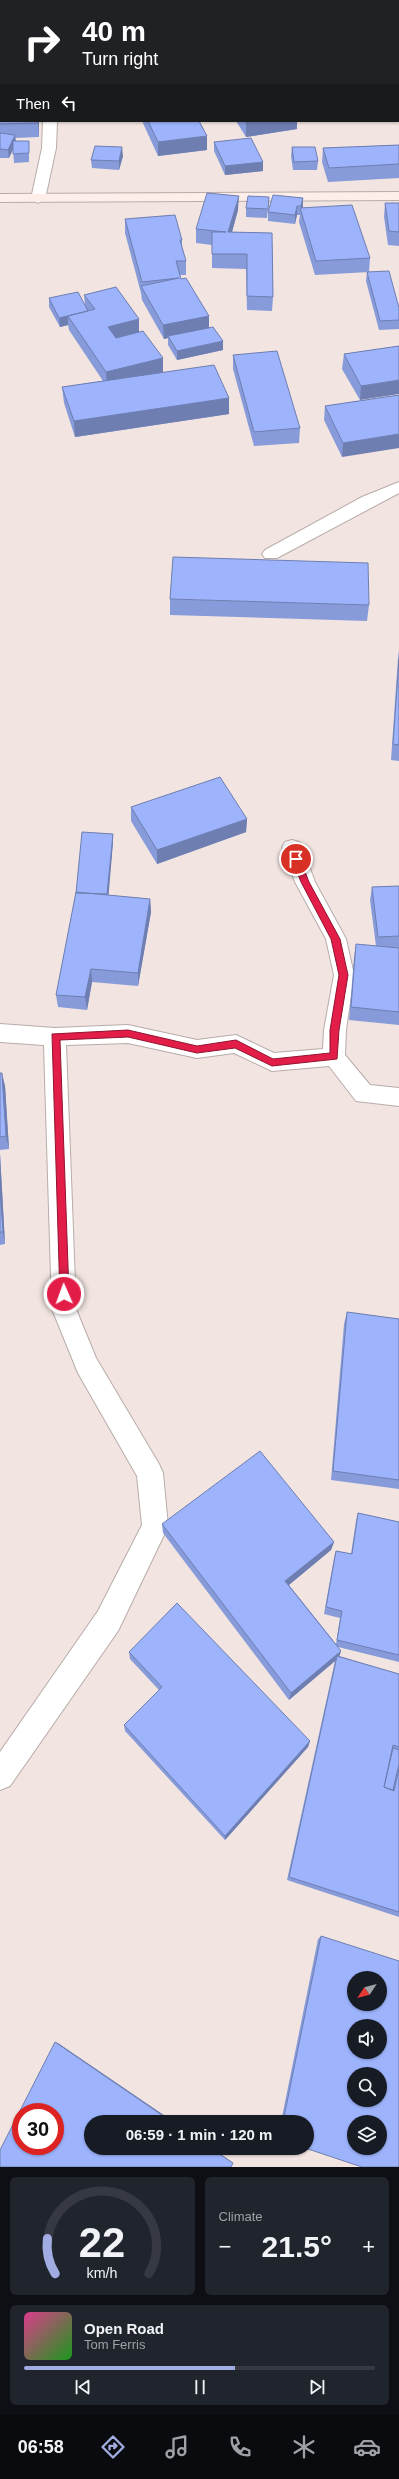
<!DOCTYPE html>
<html lang="en">
<head>
<meta charset="utf-8">
<style>
  :root { --surface:#171b24; --page:#20242c; --text:#f1f3f6; --muted:#9ea1a6; --line:#363941; --accent:#a1ace2 }
  body { margin:0; font-family:Helvetica,sans-serif; background:var(--page); color:var(--text); height:100vh; display:flex; flex-direction:column; font-size:15px; white-space:nowrap }
  * { box-sizing:border-box; margin:0 }
  p { font-size:13px; color:var(--muted) }
  .icon { flex:none; width:22px; height:22px; fill:none; stroke:currentColor; stroke-width:2; stroke-linecap:round; stroke-linejoin:round }
  .map { position:relative; height:2167px; overflow:hidden }
  .sheet { display:flex; flex-direction:column; gap:10px; padding:10px; background:#0d0f14; flex:1 }
  .sheet>* { flex:none }
  .banner { position:absolute; left:0px; top:0px; width:399px; height:122px; box-shadow:0 1px 3px #0004; background:#202124; color:#fff; overflow:hidden }
  .needle { width:26px; rotate:234deg }
  .controls { position:absolute; left:347px; top:1971px; display:grid; gap:8px }
  .controls a { display:grid; place-items:center; width:40px; height:40px; border-radius:50%; background:var(--surface); box-shadow:0 1px 3px #0004; font-size:20px }
  .speed { position:absolute; left:12px; top:2103px; display:flex; gap:8px; font-size:20px; font-weight:700; text-align:center }
  .speed>* { display:grid; place-content:center; width:52px; height:52px; border-radius:50%; background:var(--surface); box-shadow:0 1px 3px #0004; line-height:1 }
  .speed .limit { border:6px solid #d22; background:#fff; color:#111 }
  .pin { position:absolute; display:grid; place-items:center; width:34px; height:34px; color:#fff; margin:-17px; border:2px solid #fff; border-radius:50%; box-shadow:0 1px 4px #0007 }
  .me { position:absolute; width:44px; margin:-22px; rotate:358deg; stroke-linejoin:round; filter:drop-shadow(0 0 3px #0008) }
  .turn { display:flex; align-items:center; gap:14px; height:84px; padding:0 16px; font-size:18px }
  .turn .icon { width:52px; height:52px; stroke-width:2.5 }
  .turn b { display:block; font-size:28px; line-height:34px }
  .then { display:flex; align-items:center; height:38px; padding:0 16px; background:#0003; gap:8px; font-size:15px }
  .big { font-size:30px; font-weight:600; line-height:1.1 }
  .sheet .card { flex:1; display:flex; flex-direction:column; justify-content:center; gap:6px; min-width:0; padding:0 14px; border-radius:6px; background:var(--page) }
  .sheet .dial { align-items:center; gap:0 }
  .dial svg { height:104px; overflow:visible; fill:none; stroke:var(--line); stroke-width:7; stroke-linecap:round; text-anchor:middle }
  .dial text { fill:var(--text); stroke:none }
  .song { display:flex; align-items:center; gap:12px }
  .cover { width:48px; height:48px; border-radius:6px; background:linear-gradient(135deg,hsl(330 70% 55%),hsl(120 70% 35%)) }
  .played { height:4px; border-radius:2px; background:linear-gradient(90deg,var(--accent) 60%,var(--line) 60%) }
  .keys { display:flex; justify-content:space-around; direction:ltr }
  .heat { display:flex; justify-content:space-between; align-items:center; font-size:22px; direction:ltr }
  .sheet .tiles { flex:1; display:grid; gap:10px; grid-template-columns:1fr 1fr }
  .card:last-child { grid-column:span 2 }
  .trip { position:absolute; left:84px; top:2115px; width:230px; height:40px; border-radius:20px; background:var(--surface); box-shadow:0 1px 3px #0004; font-weight:600; line-height:40px; text-align:center }
  .dock { display:flex; height:64px; justify-content:space-around; align-items:center; background:#090b0e; color:var(--muted) }
  .dock .icon { width:28px; height:28px }
  .dock .selected { color:var(--accent) }
  .dock b { font-size:18px; color:var(--text) }
  .map>svg:first-child { display:block }
  .lines { fill:none; stroke-linecap:round; stroke-linejoin:round }
  .lane-casing { stroke:#b8aca9; stroke-width:2 }
  .street-casing { stroke:#b8aca9; stroke-width:2 }
  .secondary-casing { stroke:#b8aca9; stroke-width:2 }
  .lane { fill:#fff; fill-rule:evenodd }
  .street { fill:#fff; fill-rule:evenodd }
  .secondary { fill:#feeee9; fill-rule:evenodd }
  .wall { fill:#879bda }
  .shaded-wall { fill:#6e7eb1 }
  .building { fill:#9db4fd; stroke:#6e7eb1; fill-rule:evenodd }
  .route { fill:#e11d48; stroke:#92132f }
</style>
</head>
<body>
<div class="map">
<svg width="399" height="2167" viewBox="0 0 399 2167">
  <rect width="100%" height="100%" fill="#f1e4e1"/>
  <g class="lines">
    <g class="lane-casing">
      <path id="lane" d="M43,121H57L56,148L45,199L38,203L31,199L42,148Z"/>
    </g>
    <g class="street-casing">
      <path id="street" d="M271,0H285L286,1H272Z
        M398,57L399,58V66L398,65Z
        M399,482V493L277,558H265L262,554L265,550L362,497Z
        M292,840L299,842L302,847L315,882L346,939L354,975L346,1030L345,1055L370,1085L399,1088V1106L356,1101L329,1066L272,1071L234,1053L197,1058L128,1043L66,1045L76,1309L96,1358L159,1464L163,1473L168,1526L164,1535L118,1631L10,1786L0,1790V1752L98,1611L142,1525L137,1476L78,1373L52,1309L44,1045L0,1042V1024L55,1028L128,1025L197,1040L236,1035L274,1053L323,1049L324,1030L334,975L326,939L295,882L282,847L285,842Z"/>
    </g>
    <g class="secondary-casing">
      <path id="secondary" d="M399,192V200L0,202V194Z"/>
    </g>
    <use href="#lane" class="lane"/>
    <use href="#street" class="street"/>
    <use href="#secondary" class="secondary"/>
  </g>
  <path class="wall" d="M0,76L39,121V137L15,138L16,141L29,150V162L14,163L13,149L9,158H0Z
    M142,121H199L207,136V150L158,156Z
    M236,121H297V129L246,137Z
    M214,142L263,171L225,175L214,151Z
    M399,145V178L328,182L322,162L323,148Z
    M292,147L318,161L317,170H293L291,156Z
    M123,156L119,170L92,168L91,160Z
    M269,197L267,218L246,217V208Z
    M303,198L302,208L370,258L369,272L315,275L299,222L300,215H297L295,224L268,221V212Z
    M385,203H399V246L388,245L384,217Z
    M238,210L232,232L272,233L273,297L272,311L247,310L246,269L212,268V245L196,243V229Z
    M125,219L182,240V248L186,261V275H180L181,279L209,328L223,341V350L177,360L168,345V338L164,339L142,300L141,293L125,233Z
    M367,272L399,308V329L379,330L366,281Z
    M84,295L139,332L163,372L229,398V414L75,437L64,403L62,387L103,381L69,330L68,325L60,327L49,307V298L85,306Z
    M399,346L360,400L342,369L344,354Z
    M233,355L300,428L299,443L254,446L233,369Z
    M399,395L342,457L324,420L325,406Z
    M170,599L369,605L367,621L170,615Z
    M399,650V761L391,760L398,658Z
    M131,807L247,819L246,832L157,864L131,821Z
    M113,834V842L108,895L150,899L151,912L138,986L92,982L87,1010L58,1007L56,995L76,893Z
    M399,886V1025L349,1020L354,957L356,944L376,946L370,900L372,887Z
    M0,1073L5,1086L9,1149L0,1150Z
    M0,1154L5,1244L0,1245Z
    M347,1312L399,1319V1489L331,1480L344,1324Z
    M358,1513L399,1522V1662L338,1647L339,1656L399,1674V1917L287,1880L335,1661L289,1700L163,1533L162,1524L334,1542L331,1550L289,1585L336,1644L340,1618L324,1614L334,1558L336,1551L351,1554L356,1521Z
    M129,1652L310,1741L308,1747L225,1840L125,1731L124,1725L159,1690L130,1659Z
    M321,1936L307,2122H281L318,1939Z"/>
  <path class="shaded-wall" d="M0,0H2V1H1V5H0Z
    M9,0H21L17,1H9Z
    M38,121H39V137L38,123Z
    M246,121H297V129L246,137Z
    M15,135L16,143L9,158L8,150Z
    M207,136V150L158,156V142Z
    M122,147L123,156L119,170V161Z
    M263,162V171L225,175V166Z
    M239,196L238,210L228,246V232Z
    M303,198V207L301,212V206Z
    M297,206V215L295,224V215Z
    M68,316V325L60,327L59,318Z
    M209,316V330L168,336V338L164,339L163,325Z
    M139,319V333L109,341L108,327Z
    M223,341V350L177,360V351Z
    M163,358V373L107,386L106,372Z
    M399,380V394L360,400L361,386Z
    M229,398V414L75,437L74,421Z
    M399,434V448L342,457L343,443Z
    M247,819L246,832L157,864V850Z
    M113,834V842L108,902L107,894Z
    M150,899L151,912L138,986V973Z
    M91,969L92,982L87,1010L85,997Z
    M2,1073L5,1086L9,1149L6,1136Z
    M0,1154L5,1244L3,1232L0,1188Z
    M334,1542L331,1550L284,1589L285,1581Z
    M341,1651L339,1658L337,1656L335,1661L289,1700L291,1693Z
    M310,1741L308,1747L225,1840V1836Z
    M55,2042L58,2043L174,2122H172Z
    M210,2148H212L232,2162L233,2163Z"/>
  <path class="building" d="M0,76H1V121H38V123L0,124Z
    M148,121H199L207,136L158,142Z
    M0,133L15,135L8,150L0,149Z
    M251,138L263,162L225,166L214,142Z
    M13,141H29V153L13,154Z
    M399,145V164L329,168L323,148Z
    M95,146L122,147L119,161L91,160Z
    M292,147H315L318,161L294,162Z
    M207,193L239,196L228,232L272,233L273,297L247,296V254H212V232H226L196,229Z
    M273,195L303,198L301,206H297L295,215L268,212Z
    M248,196L269,197L268,209L246,208Z
    M385,203H399V232L389,231Z
    M352,205L370,258L316,261L300,208Z
    M175,215L182,240H180L186,261H176L181,279L186,278L209,316L163,325L141,286L179,278L142,282L125,219Z
    M389,271L399,308V320L380,321L367,272Z
    M116,287L139,319L108,327L116,338L143,331L163,358L106,372L68,316L95,309L84,295Z
    M78,292L88,311L59,318L49,298Z
    M213,327L223,341L177,351L168,336Z
    M399,346V380L361,386L344,354Z
    M277,351L300,428L254,432L233,355Z
    M214,365L229,398L74,421L62,387Z
    M399,395V434L343,443L325,406Z
    M173,557L368,563L369,605L170,599Z
    M399,659V745L393,744Z
    M220,777L247,819L157,850L131,807Z
    M82,832L113,834L107,894L76,893Z
    M399,886V936L378,937L372,887Z
    M76,892L150,899L138,973L91,969L85,997L56,995Z
    M356,944L399,948V1012L351,1007Z
    M0,1073H2L6,1136L0,1137Z
    M0,1188L3,1232H0Z
    M347,1312L399,1319V1480L333,1471Z
    M260,1451L334,1542L285,1581L341,1651L291,1693L162,1524Z
    M358,1513L399,1522V1655L337,1640L342,1611L326,1607L336,1551L352,1554Z
    M177,1603L310,1741L225,1836L124,1725L162,1687L129,1652Z
    M337,1656L399,1674V1747L393,1745L384,1787L394,1791L399,1769V1912L289,1877Z
    M393,1748L399,1750V1764L393,1790L384,1787Z
    M321,1936L399,1961V2167H362L305,2148H307V2122H283ZM354,1978H380V2004H354ZM354,2026H380V2052H354ZM354,2074H380V2100H354ZM354,2122H380V2148H354Z
    M55,2042L172,2122H91V2148H210L233,2163L231,2167H0V2150ZM21,2112H55V2146H21Z"/>
  <path class="route" d="M296,856L300,859L309,882L340,939L348,975L339,1030L337,1059L272,1066L235,1048L197,1053L128,1037L60,1040L69,1294L64,1299L60,1297L52,1034L128,1030L197,1046L236,1040L273,1059L330,1053V1030L339,975L331,939L301,882L292,859Z"/>
</svg>
<div class="controls">
<a><svg class="needle" viewBox="-14 -14 28 28"><path d="M0-13l5 13h-10z" fill="#e53935"/><path d="M0 13l5-13h-10z" fill="#9ea1a6"/></svg></a>
<a><svg class="icon" aria-label="sound" viewBox="0 0 24 24"><path d="M4 9h4l5-4v14l-5-4H4zM17 9q2 3 0 6"/></svg></a>
<a><svg class="icon" aria-label="search" viewBox="0 0 24 24"><circle cx="10" cy="10" r="6"/><path d="M15 15l6 6"/></svg></a>
<a><svg class="icon" aria-label="layers" viewBox="0 0 24 24"><path d="M12 4l9 5-9 5-9-5zM3 14l9 5 9-5"/></svg></a>
</div>
<div class="speed"><div class="limit">30</div></div>
<div class="pin" style="left:296px;top:859px;background:#d93025"><svg class="icon" aria-label="arrive" viewBox="0 0 24 24"><path d="M6 21V4h12l-3 4 3 4H6"/></svg></div>
<svg class="me" style="left:64px;top:1294px" viewBox="-20 -20 40 40"><circle r="17" fill="#e11d48" stroke="#fff" stroke-width="3"/><path d="M0-11L8 9 0 5-8 9z" fill="#fff"/></svg>
<div class="trip">06:59 · 1 min · 120 m</div>
<div class="banner">
<div class="turn"><svg class="icon" aria-label="right" viewBox="0 0 24 24"><path d="M7 20v-9h11M14 6l5 5-5 5"/></svg><div><b>40 m</b>Turn right</div></div>
<div class="then">Then<svg class="icon" aria-label="left" viewBox="0 0 24 24"><path d="M17 20v-9H6M10 6l-5 5 5 5"/></svg></div>
</div>
</div>
<section class="sheet">
<div class="tiles">
<div class="card dial"><svg viewBox="0 0 100 80">
<path d="M14 69A42 42 0 1 1 86 69"/>
<path d="M14 69A42 42 0 0 1 8 42" stroke="#a1ace2"/>
<text x="50" y="56" font-size="32" font-weight="700">22</text>
<text x="50" y="72" font-size="11">km/h</text>
</svg></div>
<div class="card"><p>Climate</p>
<div class="heat"><a>−</a><b class="big">21.5°</b><a>+</a></div>
</div>
<div class="card">
<div class="song"><i class="cover"></i><div><b>Open Road</b><p>Tom Ferris</p></div></div>
<div class="played"></div>
<div class="keys"><svg class="icon" aria-label="previous" viewBox="0 0 24 24"><path d="M18 5L8 12l10 7zM5 5v14"/></svg><svg class="icon" aria-label="pause" viewBox="0 0 24 24"><path d="M8 5v14M16 5v14"/></svg><svg class="icon" aria-label="next" viewBox="0 0 24 24"><path d="M6 5l10 7-10 7zM19 5v14"/></svg></div>
</div>
</div>
</section>
<nav class="dock">
<b>06:58</b>
<svg class="icon selected" aria-label="directions" viewBox="0 0 24 24"><path d="M12 3l9 9-9 9-9-9zM9 14v-3h6M13 9l2 2-2 2"/></svg>
<svg class="icon" aria-label="music" viewBox="0 0 24 24"><path d="M9 18V5l10-2v13"/><circle cx="6" cy="18" r="3"/><circle cx="16" cy="16" r="3"/></svg>
<svg class="icon" aria-label="phone" viewBox="0 0 24 24"><path d="M5 4h4l2 5-3 2q2 4 5 5l2-3 5 2v4C11 20 4 13 5 4z"/></svg>
<svg class="icon" aria-label="climate" viewBox="0 0 24 24"><path d="M12 3v18M4 7l16 10M4 17L20 7"/></svg>
<svg class="icon" aria-label="car" viewBox="0 0 24 24"><path d="M5 17H2v-5l4-1 3-4h7l3 4 3 1v5h-3M9 17h6M6 11h13"/><circle cx="7" cy="17" r="2"/><circle cx="17" cy="17" r="2"/></svg>
</nav>
</body>
</html>
